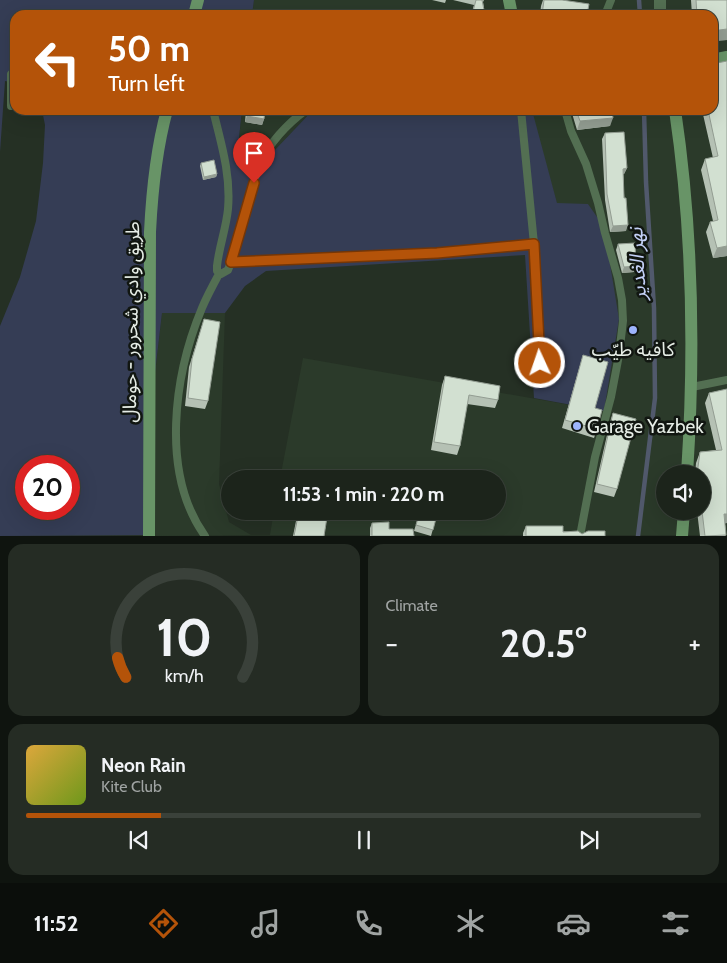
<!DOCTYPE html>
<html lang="en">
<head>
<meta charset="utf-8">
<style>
  :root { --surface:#1c241b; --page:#252c24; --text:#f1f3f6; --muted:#a0a4a3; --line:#3a413a; --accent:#b45309 }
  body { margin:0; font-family:Cabin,"Noto Sans Arabic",sans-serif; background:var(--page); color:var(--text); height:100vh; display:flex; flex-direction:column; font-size:19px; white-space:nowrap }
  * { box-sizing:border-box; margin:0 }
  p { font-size:16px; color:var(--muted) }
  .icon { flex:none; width:28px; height:28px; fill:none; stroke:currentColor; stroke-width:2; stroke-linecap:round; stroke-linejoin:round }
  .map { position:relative; height:536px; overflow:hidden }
  .sheet { display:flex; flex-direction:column; gap:8px; padding:8px; background:#0f140f; flex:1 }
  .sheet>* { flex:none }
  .banner { position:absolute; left:10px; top:10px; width:708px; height:105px; border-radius:15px; box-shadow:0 5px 20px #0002,0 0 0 1px var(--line); background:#b45309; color:#fff; overflow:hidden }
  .fabs { position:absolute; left:656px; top:465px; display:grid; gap:10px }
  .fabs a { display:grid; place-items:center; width:55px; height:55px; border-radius:50%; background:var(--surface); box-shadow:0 5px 20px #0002,0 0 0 1px var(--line); font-size:25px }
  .speed { position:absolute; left:15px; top:455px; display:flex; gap:10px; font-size:25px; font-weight:700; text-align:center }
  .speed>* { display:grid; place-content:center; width:65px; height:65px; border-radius:50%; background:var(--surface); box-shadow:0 5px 20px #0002,0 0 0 1px var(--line); line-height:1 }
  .speed .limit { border:8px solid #d22; background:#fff; color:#111 }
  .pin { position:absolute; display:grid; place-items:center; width:42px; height:42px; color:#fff; margin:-51px -21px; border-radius:50% 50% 50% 0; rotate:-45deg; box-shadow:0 0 5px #0007 }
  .pin .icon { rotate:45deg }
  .me { position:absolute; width:55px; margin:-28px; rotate:357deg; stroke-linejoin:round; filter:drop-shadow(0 0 4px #0008) }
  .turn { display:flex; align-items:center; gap:18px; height:105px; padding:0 15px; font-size:22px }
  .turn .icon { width:65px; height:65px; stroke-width:2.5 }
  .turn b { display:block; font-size:35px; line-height:42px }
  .big { font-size:38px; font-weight:800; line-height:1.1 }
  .sheet .card { flex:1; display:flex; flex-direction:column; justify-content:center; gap:8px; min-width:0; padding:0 18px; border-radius:15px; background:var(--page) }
  .sheet .dial { align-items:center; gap:0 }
  .dial svg { height:130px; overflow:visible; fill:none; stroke:var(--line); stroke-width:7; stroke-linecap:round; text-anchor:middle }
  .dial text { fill:var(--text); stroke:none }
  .song { display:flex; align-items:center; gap:15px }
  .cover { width:60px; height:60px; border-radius:8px; background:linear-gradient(135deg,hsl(40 70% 55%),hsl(80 70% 35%)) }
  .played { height:5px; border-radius:2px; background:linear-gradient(90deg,var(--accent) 20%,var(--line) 20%) }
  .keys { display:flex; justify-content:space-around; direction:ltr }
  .heat { display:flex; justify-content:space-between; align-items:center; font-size:28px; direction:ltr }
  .sheet .tiles { flex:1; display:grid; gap:8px; grid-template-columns:1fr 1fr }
  .card:last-child { grid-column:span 2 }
  .trip { position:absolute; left:221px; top:470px; width:285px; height:50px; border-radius:25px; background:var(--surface); box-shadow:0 5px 20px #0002,0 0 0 1px var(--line); font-weight:800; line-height:50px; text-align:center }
  .menu { display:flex; height:80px; justify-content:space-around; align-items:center; background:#0b0e0b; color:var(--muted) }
  .menu .icon { width:35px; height:35px }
  .menu .on { color:var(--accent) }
  .menu b { font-size:22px; color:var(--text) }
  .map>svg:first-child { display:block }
  .built { fill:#2b3a2a; fill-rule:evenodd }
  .green { fill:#353d55; fill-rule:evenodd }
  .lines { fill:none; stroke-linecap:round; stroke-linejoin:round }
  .stream { stroke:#51596c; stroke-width:4.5 }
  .lane { stroke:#536f52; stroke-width:8 }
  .street { stroke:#536f52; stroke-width:12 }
  .secondary { stroke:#689467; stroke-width:12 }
  .wall { fill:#b5c1b4 }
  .shaded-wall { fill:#939d92 }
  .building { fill:#d2e0d1; stroke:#939d92 }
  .route-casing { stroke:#753606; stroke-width:12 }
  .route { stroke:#b45309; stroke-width:9 }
  .poi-dot { fill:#9db4fd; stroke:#111611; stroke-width:2 }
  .labels { text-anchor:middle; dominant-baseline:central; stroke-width:5; stroke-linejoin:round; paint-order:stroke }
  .street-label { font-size:19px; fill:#e6ede6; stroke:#111611 }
  .poi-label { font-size:19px; fill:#e6ede6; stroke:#111611 }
  .water-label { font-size:20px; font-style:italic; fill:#c3d0f6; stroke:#111611 }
</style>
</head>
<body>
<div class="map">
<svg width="727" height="536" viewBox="0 0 727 536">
  <rect width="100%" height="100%" fill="#253024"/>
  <path class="built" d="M254,0H727V535H270L274,511H498V479H280L303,358L604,411L588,204H557L531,110L469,115L448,110H712V15H252ZM665,474H702V511H665Z
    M242,110H313L272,153L238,147Z
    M162,313H225L219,484L229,522L251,535L154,536L155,373Z"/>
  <path class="green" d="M0,0H254L252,15H15V83L5,81L0,152Z
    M42,110H242L238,147L272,153L313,110H448L469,115L532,110L557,203L588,204L604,227L619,319L604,411L534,398L525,255L266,271L245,286L225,313H162L155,373L154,535L0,536V326L20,277L36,221L43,163L45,125ZM26,466H69V509H26Z"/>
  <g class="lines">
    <path class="stream" d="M639,0L640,15
      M638,536L655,398L654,308L646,182L644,110"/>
    <path class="lane" d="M605,15L611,0
      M11,106V74L15,70
      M213,110C221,143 231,174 228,209C226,229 219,247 217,266V271L221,274L228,270L231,262L259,164C270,143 287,124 306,110
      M565,110L571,131L586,164L598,203L605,233L618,278L622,300L623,321L619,355L611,397L595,457L580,536
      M534,244L540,363
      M231,262L437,253L534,244L521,110
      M692,387L727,380
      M205,536C160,473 174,375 202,308C207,296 213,285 219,274"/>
    <path class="street" d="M660,0V15"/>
    <path class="secondary" d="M509,0L512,15
      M194,15L198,0
      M712,60L727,57
      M675,110C693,231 695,352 687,474
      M149,536L150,232C152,191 156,150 167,110
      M682,536L684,511"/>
  </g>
  <path class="wall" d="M432,0H446L445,3Z
    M453,0H484L483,2L485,15H471L474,5Z
    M543,0H562L587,15H540L541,6Z
    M691,0H727V40L712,41V15H692Z
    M712,64L727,256L713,258L706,232L710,222L713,221L701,170L705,159L713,158L702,110H712Z
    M246,110H265L264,119L262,125L245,122Z
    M571,110H612L610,126L577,130Z
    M605,133L627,168L624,174H623L626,231L610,232L605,200L602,139Z
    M201,163L217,174L216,177L203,180L200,166Z
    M618,244L636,266L634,272L622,273L616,250Z
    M204,319L208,401L205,409L185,406L189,367Z
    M583,355L595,408L597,429L594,438L562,428Z
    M445,376L498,400L495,408L467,404L460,446L457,455L431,450L442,385Z
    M727,389L725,524L726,535L725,536H700L697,511H702V474H695L696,463L700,452L716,450L705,403L709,393Z
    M613,413L617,489L614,497L594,492L610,422Z
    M298,511H328L324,536H293Z
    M420,511H438L431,536L414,531Z
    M372,523L389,529L414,536H370V528Z
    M526,526L582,534L605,536H523V533Z"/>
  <path class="shaded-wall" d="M727,29V40L712,41V31Z
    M247,116L264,119L262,125L245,122Z
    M613,118L610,126L577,130L580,121Z
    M627,168L624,174H621L623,169Z
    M217,174L216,177L203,180L204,177Z
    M628,225L626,231L610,232L613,226Z
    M727,246V256L713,258L717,248Z
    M636,266L634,272L622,273L624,267Z
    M724,514H727V523L720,525Z"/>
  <path class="building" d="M476,0H482L485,15H472Z
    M544,0H562L589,4L587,15H542Z
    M696,0H727V29L712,31V15H697Z
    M727,61V246L717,248L710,222L718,220L705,159L718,156L708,110H712V64Z
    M248,110H265L264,119L247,116Z
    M576,110H612L613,118L580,121Z
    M624,132L627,168L623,169L624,198H626L628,225L613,226L607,194L605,133Z
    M214,160L217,174L204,177L201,163Z
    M635,243L636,266L624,267L618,244Z
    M204,319L220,322L208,401L188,398L192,359Z
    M583,355L608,362L595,408L602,410L597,429L565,420Z
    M445,376L500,386L498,400L469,395L460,446L434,442Z
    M727,389V514H724L726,535L705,536L702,511V474H698V467L700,452L722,450L709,393Z
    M613,413L636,419L617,489L597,484Z
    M299,511H328L324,536H294Z
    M420,511H438L433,530L416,525Z
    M389,522V529H413L414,536H372V523Z
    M526,526H563V532L578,531L582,534L588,531H605V536H526Z"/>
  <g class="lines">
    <g class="route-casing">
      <path id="route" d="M254,183L231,262L437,253L534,244L540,363"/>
    </g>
    <use href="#route" class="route"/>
  </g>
  <g class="poi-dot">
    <circle cx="633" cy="330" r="5"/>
    <circle cx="577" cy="426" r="5"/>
  </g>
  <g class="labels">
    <g class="street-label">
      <text transform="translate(131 322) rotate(-89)">طريق وادي شحرور - حومال</text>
    </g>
    <g class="poi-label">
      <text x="633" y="349">كافيه طيّب</text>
      <text x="587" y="426" text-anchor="start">Garage Yazbek</text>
    </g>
    <g class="water-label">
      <text transform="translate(637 264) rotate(-93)">نهر الغدير</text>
    </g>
  </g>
</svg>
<div class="fabs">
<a><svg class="icon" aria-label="sound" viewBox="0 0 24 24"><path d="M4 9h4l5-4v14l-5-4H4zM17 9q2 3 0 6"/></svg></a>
</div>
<div class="speed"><div class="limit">20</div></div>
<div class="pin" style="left:254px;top:183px;background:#d93025"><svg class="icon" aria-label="arrive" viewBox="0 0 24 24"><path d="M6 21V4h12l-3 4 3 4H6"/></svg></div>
<svg class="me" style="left:540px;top:363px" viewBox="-20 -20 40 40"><circle r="17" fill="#b45309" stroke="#fff" stroke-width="3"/><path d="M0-11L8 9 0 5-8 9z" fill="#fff"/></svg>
<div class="trip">11:53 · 1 min · 220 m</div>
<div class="banner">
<div class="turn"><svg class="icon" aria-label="left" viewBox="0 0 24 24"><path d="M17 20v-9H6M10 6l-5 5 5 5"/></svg><div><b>50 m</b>Turn left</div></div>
</div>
</div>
<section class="sheet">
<div class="tiles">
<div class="card dial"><svg viewBox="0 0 100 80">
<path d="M14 69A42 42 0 1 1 86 69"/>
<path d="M14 69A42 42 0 0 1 9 57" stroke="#b45309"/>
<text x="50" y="56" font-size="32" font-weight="700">10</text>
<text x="50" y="72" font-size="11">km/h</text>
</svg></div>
<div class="card"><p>Climate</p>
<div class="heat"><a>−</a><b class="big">20.5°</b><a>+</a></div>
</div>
<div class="card">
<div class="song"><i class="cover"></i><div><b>Neon Rain</b><p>Kite Club</p></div></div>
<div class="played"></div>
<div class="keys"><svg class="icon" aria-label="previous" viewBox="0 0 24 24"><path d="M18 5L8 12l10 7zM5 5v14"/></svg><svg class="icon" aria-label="pause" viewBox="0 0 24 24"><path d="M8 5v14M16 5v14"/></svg><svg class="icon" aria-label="next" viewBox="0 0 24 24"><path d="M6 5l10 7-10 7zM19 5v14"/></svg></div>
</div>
</div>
</section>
<nav class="menu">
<b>11:52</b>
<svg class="icon on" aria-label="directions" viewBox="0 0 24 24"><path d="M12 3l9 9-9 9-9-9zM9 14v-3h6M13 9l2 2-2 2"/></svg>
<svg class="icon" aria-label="music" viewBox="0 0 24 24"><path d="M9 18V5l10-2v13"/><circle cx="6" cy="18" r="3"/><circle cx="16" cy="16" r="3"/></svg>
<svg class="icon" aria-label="phone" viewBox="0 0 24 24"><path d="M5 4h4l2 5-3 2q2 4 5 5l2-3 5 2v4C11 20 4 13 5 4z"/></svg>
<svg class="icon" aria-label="climate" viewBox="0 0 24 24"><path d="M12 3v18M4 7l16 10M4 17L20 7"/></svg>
<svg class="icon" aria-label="car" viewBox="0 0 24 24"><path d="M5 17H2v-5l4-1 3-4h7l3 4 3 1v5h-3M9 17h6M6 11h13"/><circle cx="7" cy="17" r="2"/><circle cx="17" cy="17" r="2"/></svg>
<svg class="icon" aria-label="filters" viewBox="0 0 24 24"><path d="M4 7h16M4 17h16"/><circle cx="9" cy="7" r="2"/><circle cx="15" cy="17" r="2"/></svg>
</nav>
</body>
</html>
